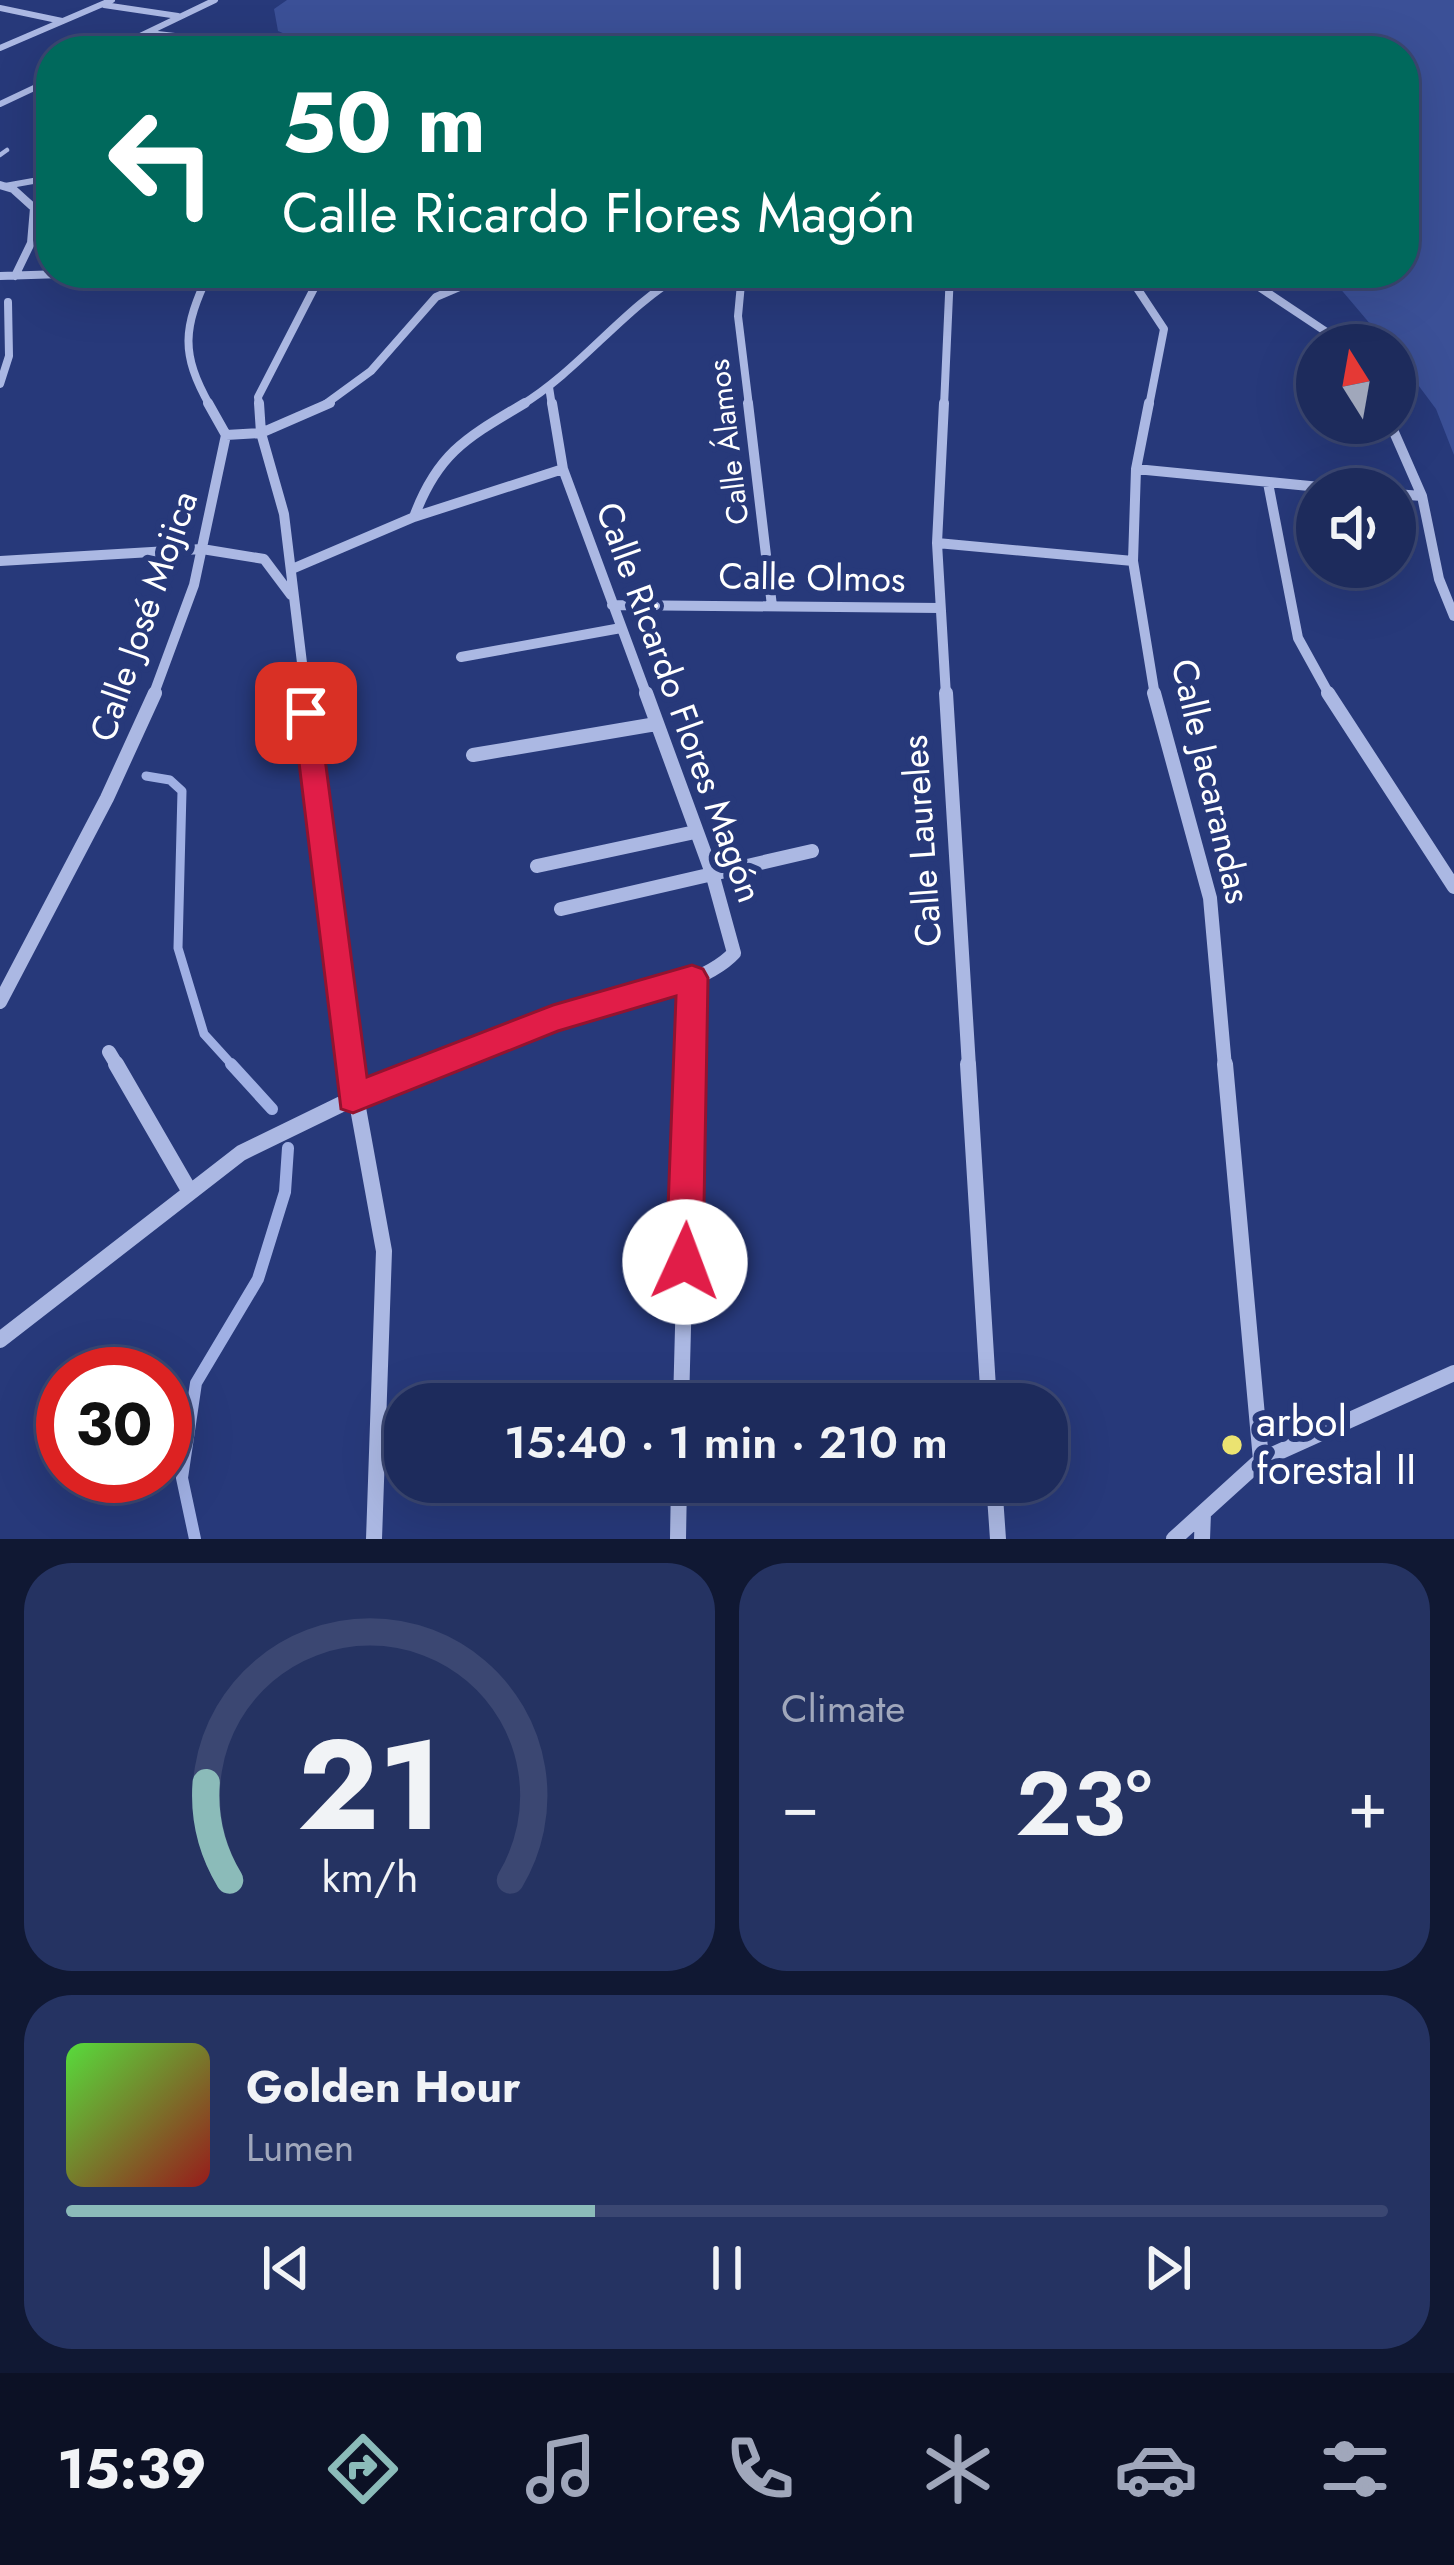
<!DOCTYPE html>
<html lang="en">
<head>
<meta charset="utf-8">
<style>
  :root { --surface:#1d2b5c; --page:#253362; --text:#f1f3f6; --muted:#a0a7bb; --line:#3b4772; --accent:#8bbbb9 }
  body { margin:0; font-family:Jost,sans-serif; background:var(--page); color:var(--text); height:100vh; display:flex; flex-direction:column; font-size:45px; white-space:nowrap }
  * { box-sizing:border-box; margin:0 }
  p { font-size:39px; color:var(--muted) }
  .icon { flex:none; width:66px; height:66px; fill:none; stroke:currentColor; stroke-width:2; stroke-linecap:round; stroke-linejoin:round }
  .map { position:relative; height:1539px; overflow:hidden }
  .drawer { display:flex; flex-direction:column; gap:24px; padding:24px; background:#101833; flex:1 }
  .drawer>* { flex:none }
  .banner { position:absolute; left:36px; top:36px; width:1383px; height:252px; border-radius:48px; box-shadow:0 12px 48px #0002,0 0 0 3px var(--line); background:#00695c; color:#fff; overflow:hidden }
  .needle { width:78px; rotate:349deg }
  .fabs { position:absolute; left:1296px; top:324px; display:grid; gap:24px }
  .fabs a { display:grid; place-items:center; width:120px; height:120px; border-radius:50%; background:var(--surface); box-shadow:0 12px 48px #0002,0 0 0 3px var(--line); font-size:60px }
  .speed { position:absolute; left:36px; top:1347px; display:flex; gap:24px; font-size:60px; font-weight:700; text-align:center }
  .speed>* { display:grid; place-content:center; width:156px; height:156px; border-radius:50%; background:var(--surface); box-shadow:0 12px 48px #0002,0 0 0 3px var(--line); line-height:1 }
  .speed .limit { border:18px solid #d22; background:#fff; color:#111 }
  .pin { position:absolute; display:grid; place-items:center; width:102px; height:102px; color:#fff; margin:-51px; border-radius:24px; box-shadow:0 6px 18px #0006 }
  .me { position:absolute; width:132px; margin:-66px; rotate:2deg; stroke-linejoin:round; filter:drop-shadow(0 0 9px #0008) }
  .turn { display:flex; align-items:center; gap:42px; height:252px; padding:0 48px; font-size:54px }
  .turn .icon { width:156px; height:156px; stroke-width:2.5 }
  .turn b { display:block; font-size:84px; line-height:102px }
  .big { font-size:90px; font-weight:600; line-height:1.1 }
  .drawer .card { flex:1; display:flex; flex-direction:column; justify-content:center; gap:18px; min-width:0; padding:0 42px; border-radius:48px; background:var(--page) }
  .drawer .dial { align-items:center; gap:0 }
  .dial svg { height:312px; overflow:visible; fill:none; stroke:var(--line); stroke-width:7; stroke-linecap:round; text-anchor:middle }
  .dial text { fill:var(--text); stroke:none }
  .song { display:flex; align-items:center; gap:36px }
  .cover { width:144px; height:144px; border-radius:18px; background:linear-gradient(135deg,hsl(110 70% 55%),hsl(0 70% 35%)) }
  .played { height:12px; border-radius:6px; background:linear-gradient(90deg,var(--accent) 40%,var(--line) 40%) }
  .keys { display:flex; justify-content:space-around; direction:ltr }
  .heat { display:flex; justify-content:space-between; align-items:center; font-size:66px; direction:ltr }
  .drawer .tiles { flex:1; display:grid; gap:24px; grid-template-columns:1fr 1fr }
  .card:last-child { grid-column:span 2 }
  .trip { position:absolute; left:384px; top:1383px; width:684px; height:120px; border-radius:48px; background:var(--surface); box-shadow:0 12px 48px #0002,0 0 0 3px var(--line); font-weight:600; line-height:120px; text-align:center }
  .tabs { display:flex; height:192px; justify-content:space-around; align-items:center; background:#0c1125; color:var(--muted) }
  .tabs .icon { width:84px; height:84px }
  .tabs .selected { color:var(--accent) }
  .tabs b { font-size:54px; color:var(--text) }
  .map>svg:first-child { display:block }
  .green { fill:#3b5097 }
  .lines { fill:none; stroke-linecap:round; stroke-linejoin:round }
  .stream-far1 { stroke:#a0b0e4; stroke-width:9 }
  .stream { stroke:#a0b0e4; stroke-width:12 }
  .service-far1 { stroke:#abb8e3; stroke-width:4.5 }
  .service { stroke:#abb8e3; stroke-width:6 }
  .minor-far4 { stroke:#abb8e3; stroke-width:6 }
  .minor-far3 { stroke:#abb8e3; stroke-width:8 }
  .minor-far2 { stroke:#abb8e3; stroke-width:10 }
  .minor-far1 { stroke:#abb8e3; stroke-width:14 }
  .minor { stroke:#abb8e3; stroke-width:16 }
  .route { fill:#e11d48; stroke:#92132f; stroke-width:3 }
  .poi-dot { fill:#ebe371; stroke:#27397a; stroke-width:4.5 }
  .labels { text-anchor:middle; dominant-baseline:central; stroke-width:12; stroke-linejoin:round; paint-order:stroke }
  .far-street-label { font-size:30px; fill:#fff; stroke:#27397a }
  .street-label { font-size:36px; fill:#fff; stroke:#27397a }
  .near-poi-label { font-size:42px; fill:#fff; stroke:#27397a; text-anchor:start }
</style>
</head>
<body>
<div class="map">
<svg width="1454" height="1539" viewBox="0 0 1454 1539">
  <rect width="100%" height="100%" fill="#27397a"/>
  <path class="green" d="M287,0H1454V455L1436,409L1395,354V345H1388L1327,273H1404V51H325L278,31L274,9Z"/>
  <g class="lines">
    <path class="stream-far1" d="M146,776L170,780L182,791L178,948L204,1034L234,1067"/>
    <path class="stream" d="M231,1064L272,1109
      M195,1539L182,1478L196,1383L258,1279L285,1192L288,1148"/>
    <path class="service-far1" d="M0,155L7,150"/>
    <path class="service" d="M5,186L33,181
      M34,208L51,209"/>
    <path class="minor-far4" d="M104,5L178,16
      M0,8L62,21
      M149,33L209,40
      M0,48L112,0
      M109,51L215,0
      M238,51L245,44
      M0,104L51,80"/>
    <path class="minor-far3" d="M0,185L13,189L34,208L31,243L15,276
      M209,273C183,328 180,353 210,406
      M742,273L738,316L749,406
      M1127,273L1164,329L1149,406
      M1238,273L1346,345
      M0,276L93,273
      M0,384L9,356L8,302
      M549,387L552,406
      M259,406L258,397L322,273
      M323,406L371,371L436,297L492,273
      M520,406C581,369 623,308 684,273
      M944,406L950,273"/>
    <path class="minor-far2" d="M208,403L226,435
      M259,403L261,433L330,403
      M552,403L563,469L647,696
      M748,403L772,606
      M944,403L937,543L946,696
      M1149,403L1136,469L1133,561L1155,696
      M1390,423L1422,496L1439,579L1454,616
      M226,435L261,433L284,514L306,696
      M1136,469L1340,489
      M1268,483L1298,638L1330,696
      M1395,494L1422,496
      M414,517C438,452 468,437 525,403
      M937,543L1133,561
      M0,561L202,549L264,559L291,595
      M292,569L414,517L563,469
      M612,605L940,608
      M461,657L621,628
      M153,696L194,585L226,435"/>
    <path class="minor-far1" d="M305,693L350,1067
      M946,693L969,1067
      M1154,693L1210,898L1225,1067
      M1328,693L1454,887
      M473,755L656,724
      M537,866L695,832
      M561,909L812,851
      M0,1002L107,798L155,693
      M109,1052L118,1067
      M433,1067C473,1051 513,1033 553,1019C603,1002 699,991 734,953L712,873L646,693
      M690,1067L692,978"/>
    <path class="minor" d="M116,1064L190,1192
      M350,1064L384,1251L374,1539
      M968,1064L989,1404
      M1225,1064L1261,1460
      M0,1340L241,1153L354,1098L440,1064
      M681,1404L690,1064
      M994,1482L998,1539
      M678,1539L679,1482
      M1174,1539L1261,1460L1454,1373
      M1202,1539L1203,1513"/>
  </g>
  <path class="route" d="M306,704L319,713L367,1077L553,1005L692,965L703,969L708,978L703,1262L698,1275L685,1280L672,1275L666,1262L676,996L558,1031L353,1113L341,1109L293,713Z"/>
  <circle class="poi-dot" cx="1232" cy="1445" r="12"/>
  <g class="labels">
    <g class="far-street-label">
      <text transform="translate(728 442) rotate(-97)">Calle Álamos</text>
    </g>
    <g class="street-label">
      <text transform="translate(812 577) rotate(1)">Calle Olmos</text>
      <text transform="translate(143 616) rotate(-71)">Calle José Mojica</text>
      <text transform="translate(680 702) rotate(70)">Calle Ricardo Flores Magón</text>
      <text transform="translate(1212 781) rotate(77)">Calle Jacarandas</text>
      <text transform="translate(921 841) rotate(-94)">Calle Laureles</text>
    </g>
    <g class="near-poi-label">
      <text x="1256" y="1421">arbol<tspan x="1256" dy="48">forestal II</tspan></text>
    </g>
  </g>
</svg>
<div class="fabs">
<a><svg class="needle" viewBox="-14 -14 28 28"><path d="M0-13l5 13h-10z" fill="#e53935"/><path d="M0 13l5-13h-10z" fill="#a0a7bb"/></svg></a>
<a><svg class="icon" aria-label="sound" viewBox="0 0 24 24"><path d="M4 9h4l5-4v14l-5-4H4zM17 9q2 3 0 6"/></svg></a>
</div>
<div class="speed"><div class="limit">30</div></div>
<div class="pin" style="left:306px;top:713px;background:#d93025"><svg class="icon" aria-label="arrive" viewBox="0 0 24 24"><path d="M6 21V4h12l-3 4 3 4H6"/></svg></div>
<svg class="me" style="left:685px;top:1262px" viewBox="-20 -20 40 40"><circle r="19" fill="#fff"/><path d="M0-13L10 11 0 6-10 11z" fill="#e11d48"/></svg>
<div class="trip">15:40 · 1 min · 210 m</div>
<div class="banner">
<div class="turn"><svg class="icon" aria-label="left" viewBox="0 0 24 24"><path d="M17 20v-9H6M10 6l-5 5 5 5"/></svg><div><b>50 m</b>Calle Ricardo Flores Magón</div></div>
</div>
</div>
<section class="drawer">
<div class="tiles">
<div class="card dial"><svg viewBox="0 0 100 80">
<path d="M14 69A42 42 0 1 1 86 69"/>
<path d="M14 69A42 42 0 0 1 8 44" stroke="#8bbbb9"/>
<text x="50" y="56" font-size="32" font-weight="700">21</text>
<text x="50" y="72" font-size="11">km/h</text>
</svg></div>
<div class="card"><p>Climate</p>
<div class="heat"><a>−</a><b class="big">23°</b><a>+</a></div>
</div>
<div class="card">
<div class="song"><i class="cover"></i><div><b>Golden Hour</b><p>Lumen</p></div></div>
<div class="played"></div>
<div class="keys"><svg class="icon" aria-label="previous" viewBox="0 0 24 24"><path d="M18 5L8 12l10 7zM5 5v14"/></svg><svg class="icon" aria-label="pause" viewBox="0 0 24 24"><path d="M8 5v14M16 5v14"/></svg><svg class="icon" aria-label="next" viewBox="0 0 24 24"><path d="M6 5l10 7-10 7zM19 5v14"/></svg></div>
</div>
</div>
</section>
<nav class="tabs">
<b>15:39</b>
<svg class="icon selected" aria-label="directions" viewBox="0 0 24 24"><path d="M12 3l9 9-9 9-9-9zM9 14v-3h6M13 9l2 2-2 2"/></svg>
<svg class="icon" aria-label="music" viewBox="0 0 24 24"><path d="M9 18V5l10-2v13"/><circle cx="6" cy="18" r="3"/><circle cx="16" cy="16" r="3"/></svg>
<svg class="icon" aria-label="phone" viewBox="0 0 24 24"><path d="M5 4h4l2 5-3 2q2 4 5 5l2-3 5 2v4C11 20 4 13 5 4z"/></svg>
<svg class="icon" aria-label="climate" viewBox="0 0 24 24"><path d="M12 3v18M4 7l16 10M4 17L20 7"/></svg>
<svg class="icon" aria-label="car" viewBox="0 0 24 24"><path d="M5 17H2v-5l4-1 3-4h7l3 4 3 1v5h-3M9 17h6M6 11h13"/><circle cx="7" cy="17" r="2"/><circle cx="17" cy="17" r="2"/></svg>
<svg class="icon" aria-label="filters" viewBox="0 0 24 24"><path d="M4 7h16M4 17h16"/><circle cx="9" cy="7" r="2"/><circle cx="15" cy="17" r="2"/></svg>
</nav>
</body>
</html>
